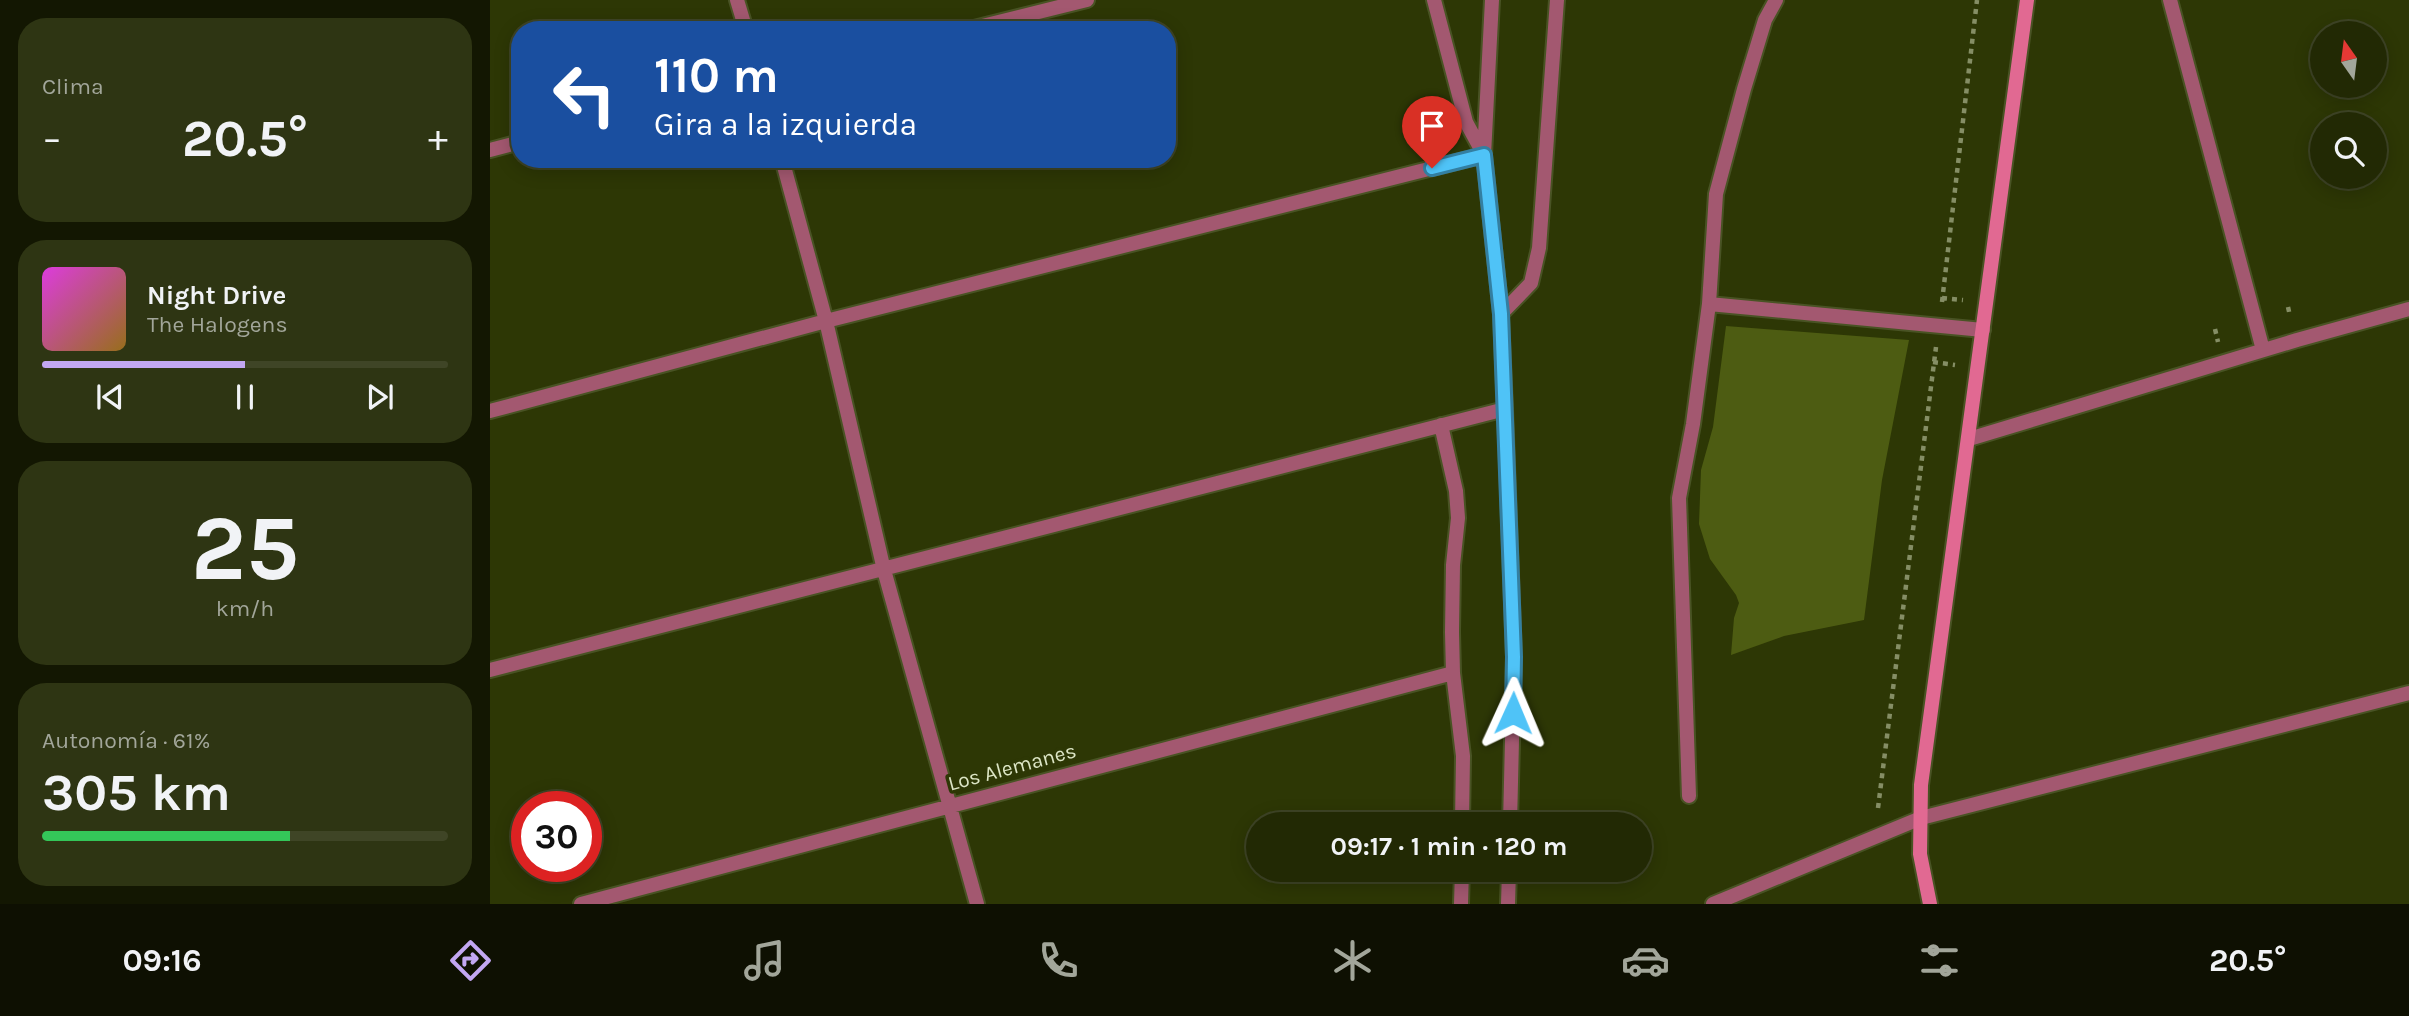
<!DOCTYPE html>
<html lang="es">
<head>
<meta charset="utf-8">
<style>
  :root { --surface:#222904; --page:#2e3513; --text:#f1f3f6; --muted:#a2a69a; --line:#3f4526; --accent:#c2a7f2 }
  body { margin:0; font-family:Karla,sans-serif; background:var(--page); color:var(--text); height:100vh; display:flex; flex-direction:column; font-size:26px; white-space:nowrap }
  * { box-sizing:border-box; margin:0 }
  p { font-size:23px; color:var(--muted) }
  .icon { flex:none; width:38px; height:38px; fill:none; stroke:currentColor; stroke-width:2; stroke-linecap:round; stroke-linejoin:round }
  .map { position:relative; flex:1; overflow:hidden }
  .details { display:flex; flex-direction:column; gap:18px; padding:18px; background:#131702; width:490px }
  .details>* { flex:none }
  .banner { position:absolute; left:21px; top:21px; width:665px; height:147px; border-radius:28px; box-shadow:0 4px 18px #0003,0 0 0 2px var(--line); background:#1a4fa0; color:#fff; overflow:hidden }
  .needle { width:46px; rotate:346deg }
  .tools { position:absolute; left:1820px; top:21px; display:grid; gap:14px }
  .tools a { display:grid; place-items:center; width:77px; height:77px; border-radius:50%; background:var(--surface); box-shadow:0 4px 18px #0003,0 0 0 2px var(--line); font-size:35px }
  .speed { position:absolute; left:21px; top:791px; display:flex; gap:14px; font-size:35px; font-weight:700; text-align:center }
  .speed>* { display:grid; place-content:center; width:91px; height:91px; border-radius:50%; background:var(--surface); box-shadow:0 4px 18px #0003,0 0 0 2px var(--line); line-height:1 }
  .speed .limit { border:10px solid #d22; background:#fff; color:#111 }
  .pin { position:absolute; display:grid; place-items:center; width:60px; height:60px; color:#fff; margin:-72px -30px; border-radius:50% 50% 50% 0; rotate:-45deg; box-shadow:0 0 7px #0007 }
  .pin .icon { rotate:45deg }
  .me { position:absolute; width:77px; margin:-38px; rotate:1deg; stroke-linejoin:round; filter:drop-shadow(0 0 5px #0008) }
  .turn { display:flex; align-items:center; gap:24px; height:147px; padding:0 28px; font-size:32px }
  .turn .icon { width:91px; height:91px; stroke-width:2.5 }
  .turn b { display:block; font-size:49px; line-height:60px }
  .big { font-size:52px; font-weight:700; line-height:1.1 }
  .details .widget { flex:1; display:flex; flex-direction:column; justify-content:center; gap:10px; min-width:0; padding:0 24px; border-radius:28px; background:var(--page) }
  .details .dial { align-items:center; gap:0 }
  .dial b { font-size:91px; line-height:1 }
  .song { display:flex; align-items:center; gap:21px }
  .cover { width:84px; height:84px; border-radius:10px; background:linear-gradient(135deg,hsl(300 70% 55%),hsl(40 70% 35%)) }
  .played { height:7px; border-radius:4px; background:linear-gradient(90deg,var(--accent) 50%,var(--line) 50%) }
  .keys { display:flex; justify-content:space-around; direction:ltr }
  .heat { display:flex; justify-content:space-between; align-items:center; font-size:38px; direction:ltr }
  .charge { height:10px; border-radius:5px; background:linear-gradient(90deg,#34c759 61%,var(--line) 0) }
  .trip { position:absolute; left:756px; top:812px; width:406px; height:70px; border-radius:35px; background:var(--surface); box-shadow:0 4px 18px #0003,0 0 0 2px var(--line); font-weight:700; line-height:70px; text-align:center }
  .tabs { display:flex; height:112px; justify-content:space-around; align-items:center; background:#0e1002; color:var(--muted) }
  .tabs .icon { width:49px; height:49px }
  .tabs .on { color:var(--accent) }
  .tabs b { font-size:32px; color:var(--text) }
  main { display:flex; flex:1; min-height:0 }
  .map>svg:first-child { display:block }
  .green { fill:#4d5c12 }
  .lines { fill:none; stroke-linecap:round; stroke-linejoin:round }
  .street-casing { stroke:#495324; stroke-width:18 }
  .secondary-casing { stroke:#495324; stroke-width:18 }
  .path { stroke:#858e65; stroke-width:4.5; stroke-dasharray:5 5; stroke-linecap:butt }
  .street { stroke:#a35870; stroke-width:14 }
  .secondary { stroke:#e16992; stroke-width:14 }
  .route-casing { stroke:#337fa1; stroke-width:18 }
  .route { stroke:#4fc3f7; stroke-width:12 }
  .labels { text-anchor:middle; dominant-baseline:central; stroke-width:7; stroke-linejoin:round; paint-order:stroke }
  .street-label { font-size:21px; fill:#dce5c5; stroke:#2d3705 }
</style>
</head>
<body>
<main>
<section class="details">
<div class="widget"><p>Clima</p>
<div class="heat"><a>−</a><b class="big">20.5°</b><a>+</a></div>
</div>
<div class="widget">
<div class="song"><i class="cover"></i><div><b>Night Drive</b><p>The Halogens</p></div></div>
<div class="played"></div>
<div class="keys"><svg class="icon" aria-label="previous" viewBox="0 0 24 24"><path d="M18 5L8 12l10 7zM5 5v14"/></svg><svg class="icon" aria-label="pause" viewBox="0 0 24 24"><path d="M8 5v14M16 5v14"/></svg><svg class="icon" aria-label="next" viewBox="0 0 24 24"><path d="M6 5l10 7-10 7zM19 5v14"/></svg></div>
</div>
<div class="widget dial"><b>25</b><p>km/h</p></div>
<div class="widget"><p>Autonomía · 61%</p><b class="big">305 km</b><div class="charge"></div></div>
</section>
<div class="map">
<svg width="1919" height="904" viewBox="0 0 1919 904">
  <rect width="100%" height="100%" fill="#2d3705"/>
  <path class="green" d="M1236,326L1419,340L1392,480L1374,620L1294,636L1241,655L1244,618L1249,603L1246,595L1220,559L1209,524L1211,470L1223,427Z"/>
  <g class="lines">
    <g class="street-casing">
      <path id="street" d="M247,0L256,30
        M1002,0L994,155L1011,314L1015,409L1024,657L1020,824
        M1680,0L1773,350
        M476,30L597,0
        M0,150L30,142
        M292,159L336,321L394,570L487,904
        M1219,304L1493,330
        M1011,314L1041,283L1049,248L1067,0
        M0,411L336,321L994,155L976,122L944,0
        M951,425L966,491L968,518L963,565L962,632L963,673L973,756L972,824
        M1479,439L1807,340L1919,309
        M0,670L1015,409
        M1199,796L1189,498L1203,424L1219,304L1226,194L1254,89L1275,20L1286,0
        M91,904L963,673
        M971,904L972,870
        M1018,904L1019,870
        M1223,904L1431,818L1919,693"/>
    </g>
    <g class="secondary-casing">
      <path id="secondary" d="M1440,904L1430,854L1431,785L1537,0"/>
    </g>
    <path class="path" d="M1452,298L1473,300
      M1452,302L1487,0
      M1798,307L1800,316
      M1725,329L1728,342
      M1443,362L1465,365
      M1388,808L1446,347"/>
    <use href="#street" class="street"/>
    <use href="#secondary" class="secondary"/>
  </g>
  <g class="lines">
    <g class="route-casing">
      <path id="route" d="M942,168L994,155L1011,314L1024,657L1023,713"/>
    </g>
    <use href="#route" class="route"/>
  </g>
  <g class="labels">
    <g class="street-label">
      <text transform="translate(522 767) rotate(-15)">Los Alemanes</text>
    </g>
  </g>
</svg>
<div class="tools">
<a><svg class="needle" viewBox="-14 -14 28 28"><path d="M0-13l5 13h-10z" fill="#e53935"/><path d="M0 13l5-13h-10z" fill="#a2a69a"/></svg></a>
<a><svg class="icon" aria-label="search" viewBox="0 0 24 24"><circle cx="10" cy="10" r="6"/><path d="M15 15l6 6"/></svg></a>
</div>
<div class="speed"><div class="limit">30</div></div>
<div class="pin" style="left:942px;top:168px;background:#d93025"><svg class="icon" aria-label="arrive" viewBox="0 0 24 24"><path d="M6 21V4h12l-3 4 3 4H6"/></svg></div>
<svg class="me" style="left:1023px;top:713px" viewBox="-20 -20 40 40"><path d="M0-17L14 15 0 8-14 15z" fill="#4fc3f7" stroke="#fff" stroke-width="4"/></svg>
<div class="trip">09:17 · 1 min · 120 m</div>
<div class="banner">
<div class="turn"><svg class="icon" aria-label="left" viewBox="0 0 24 24"><path d="M17 20v-9H6M10 6l-5 5 5 5"/></svg><div><b>110 m</b>Gira a la izquierda</div></div>
</div>
</div>
</main>
<nav class="tabs">
<b>09:16</b>
<svg class="icon on" aria-label="directions" viewBox="0 0 24 24"><path d="M12 3l9 9-9 9-9-9zM9 14v-3h6M13 9l2 2-2 2"/></svg>
<svg class="icon" aria-label="music" viewBox="0 0 24 24"><path d="M9 18V5l10-2v13"/><circle cx="6" cy="18" r="3"/><circle cx="16" cy="16" r="3"/></svg>
<svg class="icon" aria-label="phone" viewBox="0 0 24 24"><path d="M5 4h4l2 5-3 2q2 4 5 5l2-3 5 2v4C11 20 4 13 5 4z"/></svg>
<svg class="icon" aria-label="climate" viewBox="0 0 24 24"><path d="M12 3v18M4 7l16 10M4 17L20 7"/></svg>
<svg class="icon" aria-label="car" viewBox="0 0 24 24"><path d="M5 17H2v-5l4-1 3-4h7l3 4 3 1v5h-3M9 17h6M6 11h13"/><circle cx="7" cy="17" r="2"/><circle cx="17" cy="17" r="2"/></svg>
<svg class="icon" aria-label="filters" viewBox="0 0 24 24"><path d="M4 7h16M4 17h16"/><circle cx="9" cy="7" r="2"/><circle cx="15" cy="17" r="2"/></svg>
<b>20.5°</b>
</nav>
</body>
</html>
